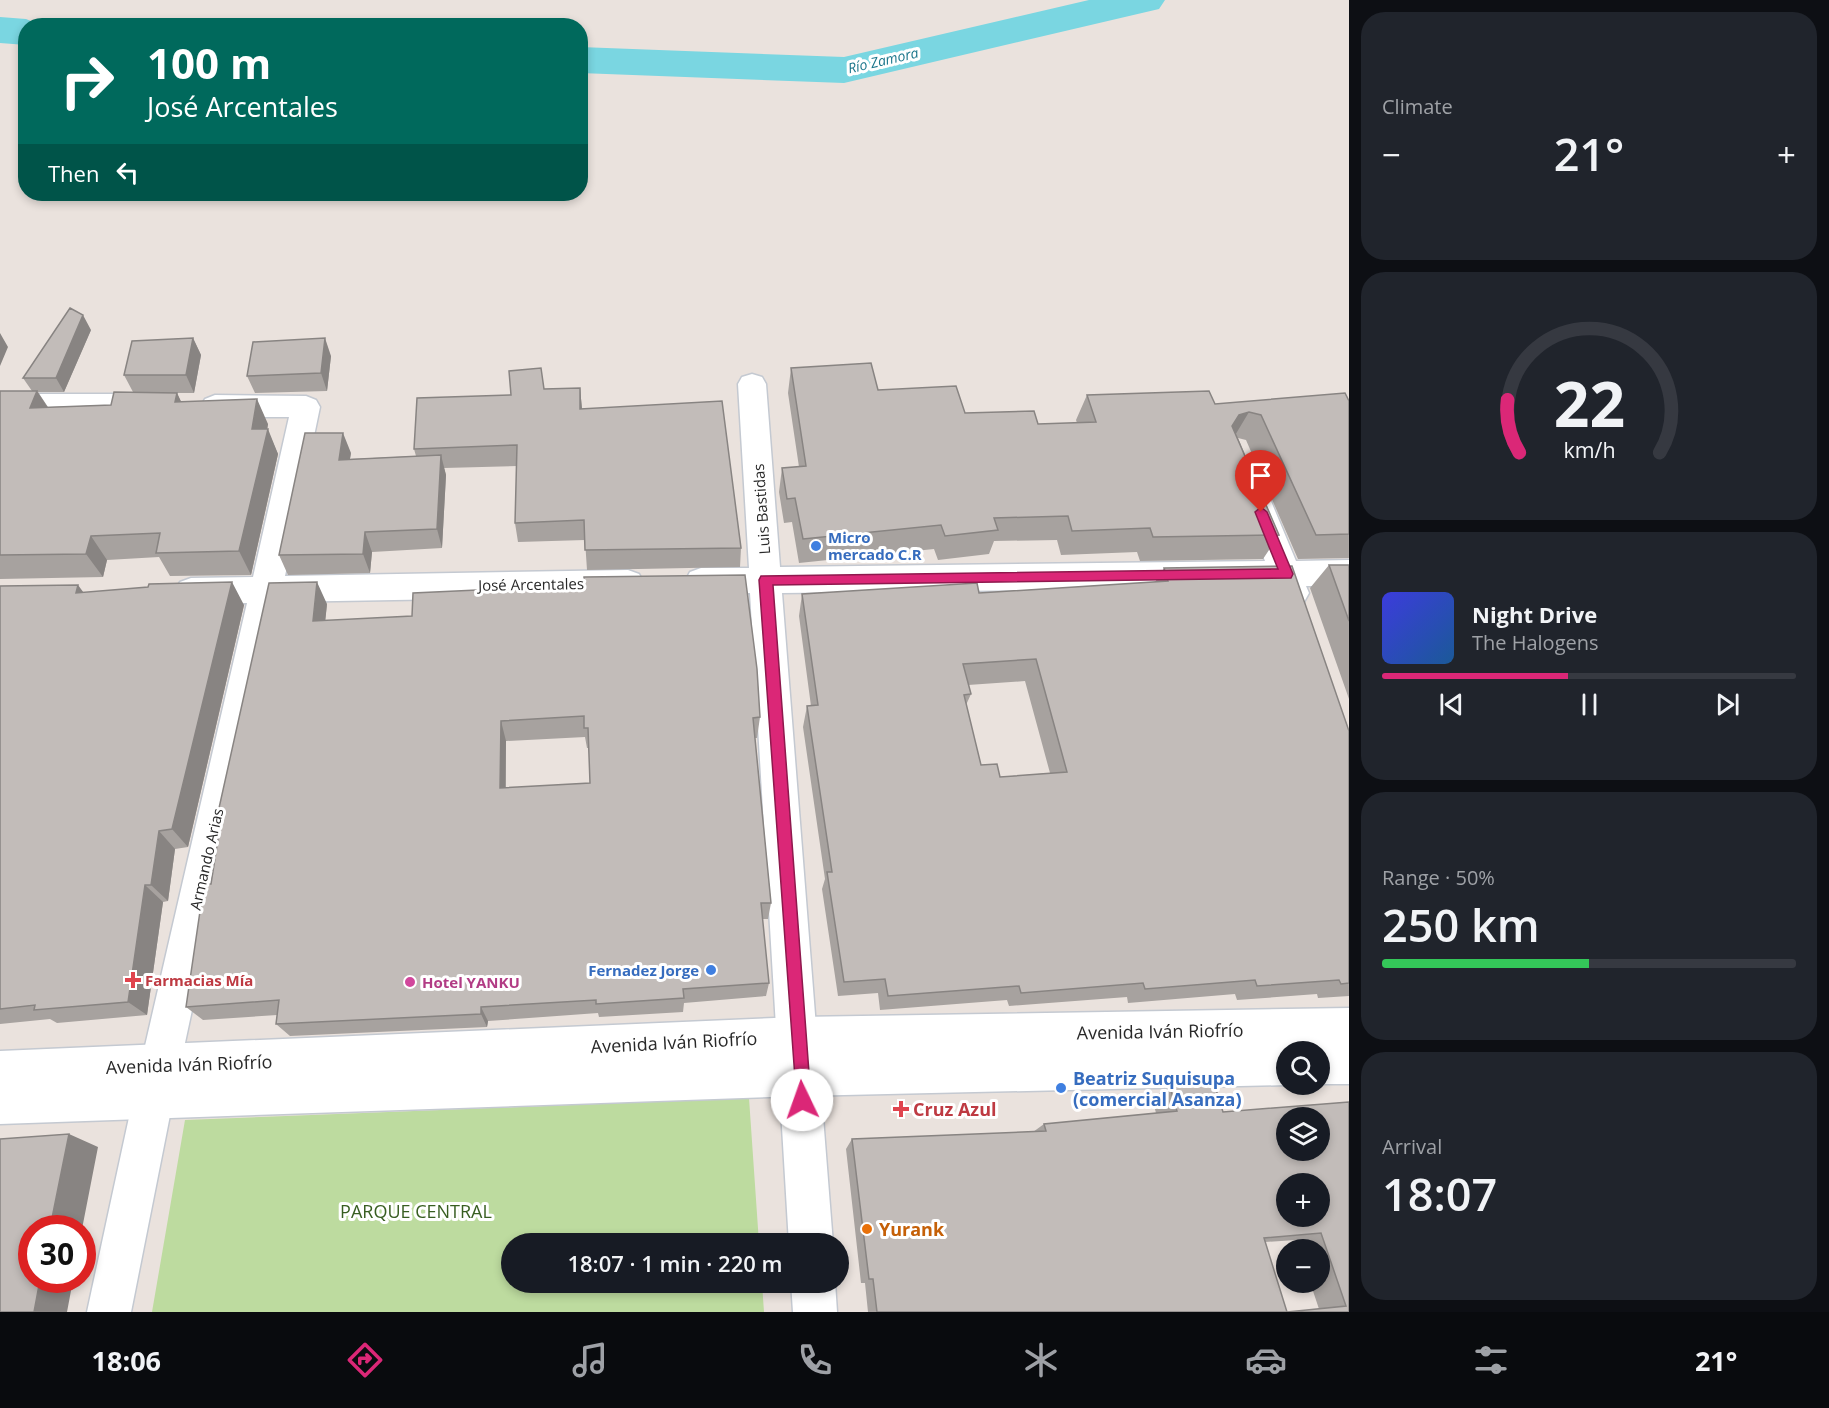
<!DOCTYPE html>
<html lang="en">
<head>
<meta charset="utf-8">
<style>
  :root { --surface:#171b24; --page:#20242c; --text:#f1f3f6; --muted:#9ea1a6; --line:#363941; --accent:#db2777 }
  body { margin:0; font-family:"Open Sans",sans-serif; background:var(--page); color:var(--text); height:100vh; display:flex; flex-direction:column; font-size:22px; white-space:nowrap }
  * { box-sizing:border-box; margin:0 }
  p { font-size:20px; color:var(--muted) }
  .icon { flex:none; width:33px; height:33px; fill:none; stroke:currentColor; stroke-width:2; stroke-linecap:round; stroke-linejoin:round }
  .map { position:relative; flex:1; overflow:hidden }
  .details { display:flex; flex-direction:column; gap:12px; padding:12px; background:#0d0f14; width:480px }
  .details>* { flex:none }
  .hud { position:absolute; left:18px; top:18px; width:570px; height:183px; border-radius:24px; box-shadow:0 3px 9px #0003; background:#00695c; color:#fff; overflow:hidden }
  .fabs { position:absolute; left:1276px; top:1041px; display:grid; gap:12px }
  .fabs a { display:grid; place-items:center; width:54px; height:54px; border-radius:50%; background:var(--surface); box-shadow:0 3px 9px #0003; font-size:30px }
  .speed { position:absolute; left:18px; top:1215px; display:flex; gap:12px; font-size:30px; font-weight:700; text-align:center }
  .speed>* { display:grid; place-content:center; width:78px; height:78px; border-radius:50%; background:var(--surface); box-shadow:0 3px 9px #0003; line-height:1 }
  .speed .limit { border:9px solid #d22; background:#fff; color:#111 }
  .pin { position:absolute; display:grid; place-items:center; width:51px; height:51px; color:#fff; margin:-62px -26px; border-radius:50% 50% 50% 0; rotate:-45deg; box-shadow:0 0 6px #0007 }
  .pin .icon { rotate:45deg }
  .me { position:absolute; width:66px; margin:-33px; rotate:357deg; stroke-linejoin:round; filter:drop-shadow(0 0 4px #0008) }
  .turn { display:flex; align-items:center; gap:21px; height:126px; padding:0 30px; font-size:27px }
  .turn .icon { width:78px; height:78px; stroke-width:2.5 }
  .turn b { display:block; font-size:42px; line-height:51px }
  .then { display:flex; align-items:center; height:57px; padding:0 30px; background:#0003; gap:12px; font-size:22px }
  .big { font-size:45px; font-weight:600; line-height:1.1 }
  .details .tile { flex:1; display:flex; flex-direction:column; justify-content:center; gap:9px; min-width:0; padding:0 21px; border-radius:24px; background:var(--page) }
  .details .dial { align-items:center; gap:0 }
  .dial svg { height:156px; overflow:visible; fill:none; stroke:var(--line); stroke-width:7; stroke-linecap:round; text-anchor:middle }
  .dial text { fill:var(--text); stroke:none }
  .song { display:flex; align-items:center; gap:18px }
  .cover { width:72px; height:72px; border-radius:9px; background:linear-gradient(135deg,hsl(240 70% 55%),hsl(210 70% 35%)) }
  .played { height:6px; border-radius:3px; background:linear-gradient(90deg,var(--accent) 45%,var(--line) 45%) }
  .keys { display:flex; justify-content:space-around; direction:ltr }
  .heat { display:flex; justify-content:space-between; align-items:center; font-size:33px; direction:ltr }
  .charge { height:9px; border-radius:4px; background:linear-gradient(90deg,#34c759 50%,var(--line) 0) }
  .trip { position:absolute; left:501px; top:1233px; width:348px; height:60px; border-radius:30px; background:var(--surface); box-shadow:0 3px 9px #0003; font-weight:600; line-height:60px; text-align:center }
  .tab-bar { display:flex; height:96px; justify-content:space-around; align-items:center; background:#090b0e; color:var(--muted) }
  .tab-bar .icon { width:42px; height:42px }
  .tab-bar .current { color:var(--accent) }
  .tab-bar b { font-size:27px; color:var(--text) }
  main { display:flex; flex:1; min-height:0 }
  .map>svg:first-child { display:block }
  .green { fill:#bddb9f }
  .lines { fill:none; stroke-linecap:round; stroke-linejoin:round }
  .river { fill:#7ad6e1; fill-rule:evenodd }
  .street-casing { stroke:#c4c9d1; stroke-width:3 }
  .secondary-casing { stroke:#c4c9d1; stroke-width:3 }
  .street { fill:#fff; fill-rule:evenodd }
  .secondary { fill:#fff; fill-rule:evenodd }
  .wall { fill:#a7a29f; fill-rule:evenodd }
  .shaded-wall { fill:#888482 }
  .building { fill:#c2bcb9; stroke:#888482; stroke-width:1.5; fill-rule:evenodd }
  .route { fill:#db2777; stroke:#8e194d; stroke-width:1.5 }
  .shop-dot { fill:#3f7fe0; stroke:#fff; stroke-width:2 }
  .health-dot { fill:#e0444e; stroke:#fff; stroke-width:2 }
  .hotel-dot { fill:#d1479c; stroke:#fff; stroke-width:2 }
  .food-dot { fill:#e8710a; stroke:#fff; stroke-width:2 }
  .labels { text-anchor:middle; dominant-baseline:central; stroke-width:6; stroke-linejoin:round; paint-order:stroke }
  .far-water-label { font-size:14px; font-style:italic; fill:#1b768b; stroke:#fff }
  .street-label { font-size:15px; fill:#292929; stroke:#fff }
  .shop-label { font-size:15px; font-weight:bold; fill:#366cbe; stroke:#fff; text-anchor:start }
  .health-label { font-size:15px; font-weight:bold; fill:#be3a42; stroke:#fff; text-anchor:start }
  .hotel-label { font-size:15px; font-weight:bold; fill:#b23c85; stroke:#fff; text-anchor:start }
  .near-street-label { font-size:18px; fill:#292929; stroke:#fff }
  .near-shop-label { font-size:18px; font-weight:bold; fill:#366cbe; stroke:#fff; text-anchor:start }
  .near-health-label { font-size:18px; font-weight:bold; fill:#be3a42; stroke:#fff; text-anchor:start }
  .near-park-label { font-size:18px; fill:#385e21; stroke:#fff }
  .near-food-label { font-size:18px; font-weight:bold; fill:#c56008; stroke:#fff; text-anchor:start }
</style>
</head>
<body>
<main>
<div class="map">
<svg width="1349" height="1312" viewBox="0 0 1349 1312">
  <rect width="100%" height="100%" fill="#eae2dd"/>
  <path class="green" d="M749,1098L759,1243L512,1244V1282L762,1283L764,1312H152L185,1120Z"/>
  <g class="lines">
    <path class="river" d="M1089,0H1165L1159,9L844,83L580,73V47L844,57Z
      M0,17L26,19L43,26H26V45L0,43Z"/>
    <g class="street-casing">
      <path id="street" d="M752,374L762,377L766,384L780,567L1265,561L1242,502L1246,494L1257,490L1268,494L1296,561L1349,560V586H1306L1309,593L1304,602L1293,606L1282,602L1275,587L782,593L833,1244H789L750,593L701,594L690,590L685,581L690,572L701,568H749L738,384L742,377Z
        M0,394H148L158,398L162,405L158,412L148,416L0,414Z
        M215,395L306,396L316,400L320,407L285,576L628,570L639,574L644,583L639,592L628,596L279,602L176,1085L131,1312H87L136,1085L247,603L191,604L180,600L175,591L180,582L191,578L253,577L289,417H215L205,413L201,406L205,399Z
        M791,1282H835L837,1312H793Z"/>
    </g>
    <g class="secondary-casing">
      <path id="secondary" d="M1349,1008V1084H1320V1052L1296,1049L1301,1052H1287V1085L801,1096L0,1124V1051L799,1017Z"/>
    </g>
    <use href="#street" class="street"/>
    <use href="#secondary" class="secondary"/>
  </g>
  <path class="wall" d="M91,330L64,392H38L48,407L111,405L133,392L124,375L193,338L201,355L194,393H177L181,402L268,424L267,429L278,454L251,575L170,576L159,557L107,560L103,577L0,579V391H32L23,378Z
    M331,356L327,391L255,393L247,376Z
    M791,368L965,413L1038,424L1077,423L1076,420L1087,395L1215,404L1349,401V558L1298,559L1246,440L1238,438L1279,535L1263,559L1140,561L1137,552L1061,555L1057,540L994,541L989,554L938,560L934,549L799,563L792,522L784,523L779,492L782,468L799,467L788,393Z
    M580,388L582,409L741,548L740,567L587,570L585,540L518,542L515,523L517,466L444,468L446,475L442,548L372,552L370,573L288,575L279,555L351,453L350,459L416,456L414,449L511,395L544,389Z
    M1329,565H1349V699L1310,588Z
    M1164,568L1349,731V996L1318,998L1317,994L1237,1000L1235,994L1128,1003L1127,997L1009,1006L1007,1000L880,1010L878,993L838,996L822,889L825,879L803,727L807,706H811L799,616L802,594L979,593L1155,582ZM1025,681L1050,773L1000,777L981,765L966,705L971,694L968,685Z
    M0,586L244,605L188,847L175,849L168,901L163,902L147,1015L57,1023L50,1019L0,1024Z
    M327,604L325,621L760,717L757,738H755L771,903L768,919H762L769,983L766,996L684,1003L683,1012L599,1017L598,1013L488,1021L487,1027L290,1036L276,1024L277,1015L203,1020L186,1007L211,884L219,831L215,826ZM585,737L587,748H589L590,783L506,788V741Z
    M1170,1087L1223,1112L1349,1102V1312L1319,1309L1310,1282H1320V1250H1299L1296,1240L1265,1242L1287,1312H868L865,1283H861L846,1149L852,1139L1033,1132L1044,1124L1156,1113L1152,1098Z"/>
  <path class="shaded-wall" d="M83,315L91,330L64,392L56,378Z
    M0,333L8,347L0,366Z
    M193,338L201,355L194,393L186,375Z
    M325,338L331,356L327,391L321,373Z
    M580,388L582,409H580Z
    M37,391L54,417L30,408Z
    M177,393L189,418L175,402Z
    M257,399L268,424L266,438L268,429L278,454L251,575L239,551L252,429Z
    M1249,412L1234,437L1224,440L1239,415Z
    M343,433L351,453L346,480L339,460Z
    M441,455L446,475L442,548L437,529Z
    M365,532L372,552L370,573L363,554Z
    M91,536L107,560L103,577L86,554Z
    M232,582L244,605L188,847L172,829Z
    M317,582L327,604L323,643L313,621Z
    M78,585L95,608L76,593Z
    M501,721L506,741L505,807L500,788Z
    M159,831L175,849L168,901L151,885Z
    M145,885L163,902L147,1015L128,1002Z
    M481,1007L488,1021L487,1027L481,1014Z
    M69,1134L98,1147L82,1229L50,1228Z
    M40,1280H73L67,1312H34Z"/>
  <path class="building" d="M70,308L83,315L56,378H23Z
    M193,338L186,375H124L132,341Z
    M325,338L321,373L247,376L253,342Z
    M871,363L878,390L956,386L965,413L1034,411L1038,424L1096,422L1087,395L1209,391L1215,404L1345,393L1349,401V534L1316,535L1261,415L1249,412L1239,415L1232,426L1279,535L1153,537L1150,528L1072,531L1068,516L994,518L998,530L945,536L941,525L803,539L795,498L787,499L782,468L806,466L791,368Z
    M541,368L544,389L580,388V409L722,401L741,548L585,550L584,520L515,523L517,445L414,449L417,398L511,395L509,371Z
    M0,391H37L30,408L111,405L114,392L177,393L175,402L257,399L252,429H268L239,551L156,553L160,533L91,536L86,554L0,555Z
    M305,433H343L339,460L441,455L437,529L365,532L363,554L279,555Z
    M1329,565H1349V621Z
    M1292,566L1349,731V983L1341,984L1339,980L1257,986L1255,980L1145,989L1143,983L1021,993L1019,986L888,996L885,979L844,982L827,872H832L807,706L818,705L802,594L977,583L979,593L1168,581L1164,568ZM1036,659L1067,772L1000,777L997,764L981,765L964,695L971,694L963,664Z
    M745,575L757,669L760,717L753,718L771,903H761L769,983L683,989L684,998L596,1004V1000L481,1007V1014L276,1024L279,1000L186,1007L204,884H211L220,826H215L269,583L317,582L313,621L412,616L413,593L584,585V577ZM584,716V728H588L590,783L500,788L501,721Z
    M232,582L172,829L159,831L151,885H145L128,1002L34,1010L35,1005L0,1009V586L78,585L76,593L148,587L149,584Z
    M1214,1083L1223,1112L1349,1102V1312H1287L1346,1306L1321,1233L1264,1238L1287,1312H877L873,1279H869L852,1139L1046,1131L1044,1124L1177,1111L1170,1087ZM1287,1118H1320V1150H1287ZM1287,1184H1320V1216H1287Z
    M69,1134L50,1228H32V1280H40L34,1312H0V1139Z"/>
  <path class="route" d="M1261,507L1267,512L1293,574L1291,578L773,585L811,1100L808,1106L802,1109L797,1106L759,580L761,576L1278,569L1255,512Z"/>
  <g class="shop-dot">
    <circle cx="816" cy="546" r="6"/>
    <circle cx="711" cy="970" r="6"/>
    <circle cx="1061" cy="1088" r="6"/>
  </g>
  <g class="health-dot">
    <path d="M130 971h6v6h6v6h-6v6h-6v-6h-6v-6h6z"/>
    <path d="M898 1100h6v6h6v6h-6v6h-6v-6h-6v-6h6z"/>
  </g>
  <circle class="hotel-dot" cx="410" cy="982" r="6"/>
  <circle class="food-dot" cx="867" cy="1229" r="6"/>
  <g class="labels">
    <g class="far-water-label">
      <text transform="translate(883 60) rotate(-13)">Río Zamora</text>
    </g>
    <g class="street-label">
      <text transform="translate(761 509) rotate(-94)">Luis Bastidas</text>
      <text transform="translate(531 584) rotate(-1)">José Arcentales</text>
      <text transform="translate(206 859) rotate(-77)">Armando Arias</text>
    </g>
    <g class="shop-label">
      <text x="828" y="537">Micro<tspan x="828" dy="17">mercado C.R</tspan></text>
      <text x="699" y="970" text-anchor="end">Fernadez Jorge</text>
    </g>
    <g class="health-label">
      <text x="145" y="980">Farmacias Mía</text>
    </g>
    <g class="hotel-label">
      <text x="422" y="982">Hotel YANKU</text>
    </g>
    <g class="near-street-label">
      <text transform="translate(1160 1031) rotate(-1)">Avenida Iván Riofrío</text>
      <text transform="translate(674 1042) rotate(-3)">Avenida Iván Riofrío</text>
      <text transform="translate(189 1064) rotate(-2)">Avenida Iván Riofrío</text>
    </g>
    <g class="near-shop-label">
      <text x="1073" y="1078">Beatriz Suquisupa<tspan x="1073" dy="21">(comercial Asanza)</tspan></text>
    </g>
    <g class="near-health-label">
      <text x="913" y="1109">Cruz Azul</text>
    </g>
    <g class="near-park-label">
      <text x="416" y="1211">PARQUE CENTRAL</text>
    </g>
    <g class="near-food-label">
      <text x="879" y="1229">Yurank</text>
    </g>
  </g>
</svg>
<div class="fabs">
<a><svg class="icon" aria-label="search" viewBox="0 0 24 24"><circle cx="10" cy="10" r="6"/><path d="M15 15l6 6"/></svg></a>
<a><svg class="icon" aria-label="layers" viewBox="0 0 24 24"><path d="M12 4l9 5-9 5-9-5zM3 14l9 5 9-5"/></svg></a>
<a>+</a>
<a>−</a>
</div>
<div class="speed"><div class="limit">30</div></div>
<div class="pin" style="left:1261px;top:512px;background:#d93025"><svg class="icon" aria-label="arrive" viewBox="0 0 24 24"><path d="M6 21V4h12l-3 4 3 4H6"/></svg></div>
<svg class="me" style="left:802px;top:1100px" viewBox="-20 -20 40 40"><circle r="19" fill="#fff"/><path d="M0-13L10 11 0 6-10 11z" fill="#db2777"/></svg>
<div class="trip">18:07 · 1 min · 220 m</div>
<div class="hud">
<div class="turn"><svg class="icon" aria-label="right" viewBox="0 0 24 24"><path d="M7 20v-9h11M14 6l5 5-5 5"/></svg><div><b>100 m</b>José Arcentales</div></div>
<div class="then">Then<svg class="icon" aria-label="left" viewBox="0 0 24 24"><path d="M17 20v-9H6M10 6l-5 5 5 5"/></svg></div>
</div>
</div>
<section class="details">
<div class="tile"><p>Climate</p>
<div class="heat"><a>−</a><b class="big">21°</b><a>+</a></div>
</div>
<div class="tile dial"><svg viewBox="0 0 100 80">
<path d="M14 69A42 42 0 1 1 86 69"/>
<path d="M14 69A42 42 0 0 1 8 42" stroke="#db2777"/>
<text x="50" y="56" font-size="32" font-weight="700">22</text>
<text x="50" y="72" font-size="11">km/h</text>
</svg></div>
<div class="tile">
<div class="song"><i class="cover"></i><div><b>Night Drive</b><p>The Halogens</p></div></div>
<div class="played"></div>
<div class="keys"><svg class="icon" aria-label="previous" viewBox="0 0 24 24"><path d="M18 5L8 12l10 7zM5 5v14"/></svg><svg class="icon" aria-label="pause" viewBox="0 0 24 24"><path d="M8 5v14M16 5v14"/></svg><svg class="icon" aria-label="next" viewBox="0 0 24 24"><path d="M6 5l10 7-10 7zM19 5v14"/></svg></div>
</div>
<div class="tile"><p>Range · 50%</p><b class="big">250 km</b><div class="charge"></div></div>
<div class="tile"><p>Arrival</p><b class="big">18:07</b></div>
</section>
</main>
<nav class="tab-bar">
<b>18:06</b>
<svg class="icon current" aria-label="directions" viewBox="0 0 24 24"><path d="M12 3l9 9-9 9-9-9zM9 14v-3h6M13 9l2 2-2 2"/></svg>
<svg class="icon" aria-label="music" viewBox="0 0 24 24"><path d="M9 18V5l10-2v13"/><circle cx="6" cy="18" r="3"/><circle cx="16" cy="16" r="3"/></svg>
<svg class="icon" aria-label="phone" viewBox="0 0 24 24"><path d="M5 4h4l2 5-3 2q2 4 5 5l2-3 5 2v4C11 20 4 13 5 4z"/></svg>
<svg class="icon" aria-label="climate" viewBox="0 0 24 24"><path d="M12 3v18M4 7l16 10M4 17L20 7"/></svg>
<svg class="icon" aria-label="car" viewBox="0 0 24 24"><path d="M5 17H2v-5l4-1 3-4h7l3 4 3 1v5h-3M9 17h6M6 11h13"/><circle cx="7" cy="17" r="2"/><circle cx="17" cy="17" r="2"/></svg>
<svg class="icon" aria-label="filters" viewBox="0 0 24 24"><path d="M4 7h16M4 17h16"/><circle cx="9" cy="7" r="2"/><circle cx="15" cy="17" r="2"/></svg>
<b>21°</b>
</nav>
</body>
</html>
